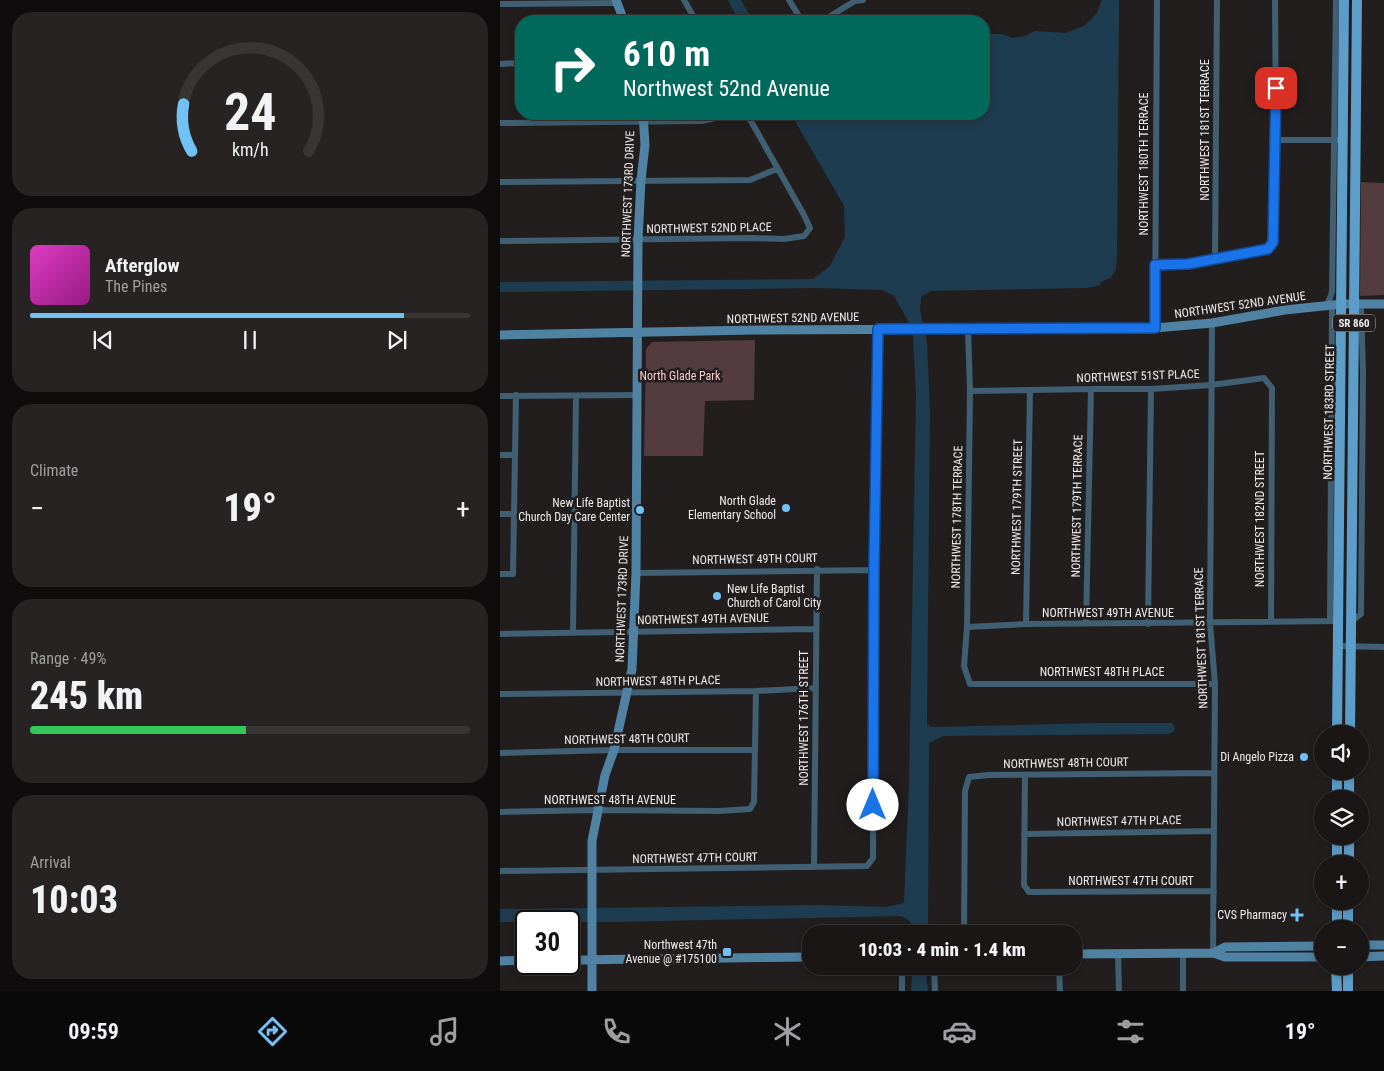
<!DOCTYPE html>
<html lang="en">
<head>
<meta charset="utf-8">
<style>
  :root { --surface:#1a1616; --page:#272323; --text:#f1f3f6; --muted:#9f9fa1; --line:#383535; --accent:#71c1f5 }
  body { margin:0; font-family:"Roboto Condensed",sans-serif; background:var(--page); color:var(--text); height:100vh; display:flex; flex-direction:column; font-size:19px; white-space:nowrap }
  * { box-sizing:border-box; margin:0 }
  p { font-size:16px; color:var(--muted) }
  .icon { flex:none; width:28px; height:28px; fill:none; stroke:currentColor; stroke-width:2; stroke-linecap:round; stroke-linejoin:round }
  .map { position:relative; flex:1; overflow:hidden }
  .drawer { display:flex; flex-direction:column; gap:12px; padding:12px; background:#0e0c0c; width:500px }
  .drawer>* { flex:none }
  .hud { position:absolute; left:15px; top:15px; width:475px; height:105px; border-radius:20px; box-shadow:0 2px 8px #0003,0 0 0 1px var(--line); background:#00695c; color:#fff; overflow:hidden }
  .controls { position:absolute; left:814px; top:725px; display:grid; gap:10px }
  .controls a { display:grid; place-items:center; width:55px; height:55px; border-radius:50%; background:var(--surface); box-shadow:0 2px 8px #0003,0 0 0 1px var(--line); font-size:25px }
  .speed { position:absolute; left:15px; top:910px; display:flex; gap:10px; font-size:25px; font-weight:700; text-align:center }
  .speed>* { display:grid; place-content:center; width:65px; height:65px; border-radius:50%; background:var(--surface); box-shadow:0 2px 8px #0003,0 0 0 1px var(--line); line-height:1 }
  .speed .limit { border:2px solid #111; border-radius:8px; background:#fff; color:#111 }
  .pin { position:absolute; display:grid; place-items:center; width:42px; height:42px; color:#fff; margin:-21px; border-radius:10px; box-shadow:0 2px 8px #0006 }
  .me { position:absolute; width:55px; margin:-28px; rotate:0deg; stroke-linejoin:round; filter:drop-shadow(0 0 4px #0008) }
  .turn { display:flex; align-items:center; gap:18px; height:105px; padding:0 25px; font-size:22px }
  .turn .icon { width:65px; height:65px; stroke-width:2.5 }
  .turn b { display:block; font-size:35px; line-height:42px }
  .big { font-size:38px; font-weight:800; line-height:1.1 }
  .drawer .tile { flex:1; display:flex; flex-direction:column; justify-content:center; gap:8px; min-width:0; padding:0 18px; border-radius:20px; background:var(--page) }
  .drawer .dial { align-items:center; gap:0 }
  .dial svg { height:130px; overflow:visible; fill:none; stroke:var(--line); stroke-width:7; stroke-linecap:round; text-anchor:middle }
  .dial text { fill:var(--text); stroke:none }
  .song { display:flex; align-items:center; gap:15px }
  .cover { width:60px; height:60px; border-radius:8px; background:linear-gradient(135deg,hsl(310 70% 55%),hsl(310 70% 35%)) }
  .played { height:5px; border-radius:2px; background:linear-gradient(90deg,var(--accent) 85%,var(--line) 85%) }
  .keys { display:flex; justify-content:space-around; direction:ltr }
  .heat { display:flex; justify-content:space-between; align-items:center; font-size:28px; direction:ltr }
  .charge { height:8px; border-radius:4px; background:linear-gradient(90deg,#34c759 49%,var(--line) 0) }
  .trip { position:absolute; left:302px; top:925px; width:280px; height:50px; border-radius:20px; background:var(--surface); box-shadow:0 2px 8px #0003,0 0 0 1px var(--line); font-weight:800; line-height:50px; text-align:center }
  .tab-bar { display:flex; height:80px; justify-content:space-around; align-items:center; background:#0a0909; color:var(--muted) }
  .tab-bar .icon { width:35px; height:35px }
  .tab-bar .selected { color:var(--accent) }
  .tab-bar b { font-size:22px; color:var(--text) }
  main { display:flex; flex:1; min-height:0 }
  .map>svg:first-child { display:block }
  .green { fill:#533b3f }
  .water { fill:#1e3c4f }
  .lines { fill:none; stroke-linecap:round; stroke-linejoin:round }
  .street { stroke:#405f73; stroke-width:6 }
  .secondary { stroke:#5082a3; stroke-width:9 }
  .primary { stroke:#5c9ec9; stroke-width:10 }
  .route-casing { stroke:#114b97; stroke-width:12 }
  .route { stroke:#1a73e8; stroke-width:9 }
  .poi-dot { fill:#71c1f5; stroke:#221e1e; stroke-width:2 }
  .labels { text-anchor:middle; dominant-baseline:central; stroke-width:5; stroke-linejoin:round; paint-order:stroke }
  .shield { fill:#221e1e; stroke:#b2aeae; stroke-width:1 }
  .shield-label { font-size:11px; font-weight:bold; fill:#efebec }
  .street-label { font-size:12px; fill:#efebec; stroke:#221e1e }
  .park-label { font-size:12px; fill:#fec7cf; stroke:#221e1e }
  .poi-label { font-size:12px; fill:#efebec; stroke:#221e1e; text-anchor:end }
</style>
</head>
<body>
<main>
<section class="drawer">
<div class="tile dial"><svg viewBox="0 0 100 80">
<path d="M14 69A42 42 0 1 1 86 69"/>
<path d="M14 69A42 42 0 0 1 9 40" stroke="#71c1f5"/>
<text x="50" y="56" font-size="32" font-weight="700">24</text>
<text x="50" y="72" font-size="11">km/h</text>
</svg></div>
<div class="tile">
<div class="song"><i class="cover"></i><div><b>Afterglow</b><p>The Pines</p></div></div>
<div class="played"></div>
<div class="keys"><svg class="icon" aria-label="previous" viewBox="0 0 24 24"><path d="M18 5L8 12l10 7zM5 5v14"/></svg><svg class="icon" aria-label="pause" viewBox="0 0 24 24"><path d="M8 5v14M16 5v14"/></svg><svg class="icon" aria-label="next" viewBox="0 0 24 24"><path d="M6 5l10 7-10 7zM19 5v14"/></svg></div>
</div>
<div class="tile"><p>Climate</p>
<div class="heat"><a>−</a><b class="big">19°</b><a>+</a></div>
</div>
<div class="tile"><p>Range · 49%</p><b class="big">245 km</b><div class="charge"></div></div>
<div class="tile"><p>Arrival</p><b class="big">10:03</b></div>
</section>
<div class="map">
<svg width="884" height="991" viewBox="0 0 884 991">
  <rect width="100%" height="100%" fill="#221e1e"/>
  <path class="green" d="M861,182L884,183V295L860,296Z
    M255,340L254,400L205,401L203,456H144L146,349L152,342Z"/>
  <path class="water" d="M228,0H241L253,21H239Z
    M602,0H619L617,252L616,269L611,278L600,282L601,285L587,288L431,291L421,297L420,310L427,342L430,412L427,724L431,727L601,723H672L675,728L673,732L668,734L443,736L429,743L428,934H411L410,921L401,916L115,922H0V909L317,905L386,907L404,903L409,784L416,396L413,335L407,319L394,296L383,290L316,288L0,292V282L313,279L330,266L345,237L344,206L291,114H484V34H502L512,38L525,36L535,31L565,33L584,26L597,13Z
    M416,971H421L426,974L428,991H411L412,975Z"/>
  <g class="lines">
    <path class="street" d="M184,0L196,21
      M289,0L302,21
      M0,4L117,3
      M322,21L355,1L363,0
      M0,64L21,63
      M0,123L202,121L234,114
      M776,140H837
      M0,182L250,180L277,169
      M0,241L251,238L284,239L304,236L310,228L304,215L247,114
      M715,259L717,0
      M655,265L687,264L768,249L773,242L776,140L775,0
      M824,306L828,303L832,292L836,0
      M712,323L710,623L715,684L713,953
      M655,328L657,0
      M468,329L470,391L467,627L464,666L470,684H715
      M470,391L591,389H651L711,385L764,378L772,388L771,621
      M0,396L137,395
      M0,455H15
      M0,514H15
      M136,573L374,570
      M0,574H13L16,395
      M830,621L832,306
      M851,622L861,614L863,373L861,304
      M526,624L530,390
      M586,624L591,389
      M648,624L651,389
      M467,627L526,624L839,621
      M73,632L76,396
      M0,634L316,629
      M838,646L884,647
      M0,694L256,691L315,688
      M0,753L114,750H255
      M525,775L524,885L529,892L714,891
      M0,812L97,810L219,811L250,809L254,802L256,691
      M524,834L714,831
      M314,867L317,569
      M0,871L367,866L373,858L374,570L379,329
      M464,934L465,791L469,777L488,775L714,773
      M618,953L619,991
      M683,953V991
      M434,966L435,991
      M559,966L560,991
      M402,991V966"/>
    <path class="secondary" d="M116,0L124,21
      M0,335L255,330L655,328L712,323L785,310L842,304H884
      M860,945H884
      M713,953L725,947L822,946
      M574,954L713,953L725,957H822
      M860,957L884,956
      M69,960L311,957
      M0,961L26,960
      M92,991V841L105,775L114,750L132,669L136,573L138,240L141,180L145,145L143,114"/>
    <path class="primary" d="M837,734L844,0
      M850,734L857,0
      M837,799V771
      M849,799V771
      M837,836V864
      M849,864V836
      M837,929V901
      M848,929V901
      M836,966L837,991
      M848,966V991"/>
  </g>
  <g class="lines">
    <g class="route-casing">
      <path id="route" d="M373,805L374,570L378,329L655,328V265L688,264L768,249L773,242L776,88"/>
    </g>
    <use href="#route" class="route"/>
  </g>
  <g class="poi-dot">
    <circle cx="286" cy="508" r="5"/>
    <circle cx="140" cy="510" r="5"/>
    <circle cx="217" cy="596" r="5"/>
    <circle cx="804" cy="757" r="5"/>
    <path d="M794.5 907.5h5v5h5v5h-5v5h-5v-5h-5v-5h5z"/>
    <rect x="222" y="947" width="10" height="10" rx="2.5"/>
  </g>
  <g class="labels">
    <rect class="shield" x="833" y="314.5" width="42" height="17" rx="4"/>
    <g class="shield-label">
      <text x="854" y="323">SR 860</text>
    </g>
    <g class="street-label">
      <text transform="translate(705 130) rotate(-90)">NORTHWEST 181ST TERRACE</text>
      <text transform="translate(644 164) rotate(-90)">NORTHWEST 180TH TERRACE</text>
      <text transform="translate(128 194) rotate(-88)">NORTHWEST 173RD DRIVE</text>
      <text transform="translate(209 228) rotate(-1)">NORTHWEST 52ND PLACE</text>
      <text transform="translate(740 305) rotate(-8)">NORTHWEST 52ND AVENUE</text>
      <text transform="translate(293 318) rotate(-1)">NORTHWEST 52ND AVENUE</text>
      <text transform="translate(638 376) rotate(-2)">NORTHWEST 51ST PLACE</text>
      <text transform="translate(829 412) rotate(-89)">NORTHWEST 183RD STREET</text>
      <text transform="translate(577 506) rotate(-89)">NORTHWEST 179TH TERRACE</text>
      <text transform="translate(517 507) rotate(-89)">NORTHWEST 179TH STREET</text>
      <text transform="translate(457 517) rotate(-89)">NORTHWEST 178TH TERRACE</text>
      <text transform="translate(760 519) rotate(-90)">NORTHWEST 182ND STREET</text>
      <text transform="translate(255 559) rotate(-1)">NORTHWEST 49TH COURT</text>
      <text transform="translate(122 599) rotate(-88)">NORTHWEST 173RD DRIVE</text>
      <text x="608" y="613">NORTHWEST 49TH AVENUE</text>
      <text transform="translate(203 619) rotate(-1)">NORTHWEST 49TH AVENUE</text>
      <text transform="translate(701 638) rotate(-92)">NORTHWEST 181ST TERRACE</text>
      <text x="602" y="672">NORTHWEST 48TH PLACE</text>
      <text transform="translate(158 681) rotate(-1)">NORTHWEST 48TH PLACE</text>
      <text transform="translate(304 718) rotate(-90)">NORTHWEST 176TH STREET</text>
      <text transform="translate(127 739) rotate(-1)">NORTHWEST 48TH COURT</text>
      <text transform="translate(566 763) rotate(-1)">NORTHWEST 48TH COURT</text>
      <text x="110" y="800">NORTHWEST 48TH AVENUE</text>
      <text transform="translate(619 821) rotate(-1)">NORTHWEST 47TH PLACE</text>
      <text transform="translate(195 858) rotate(-1)">NORTHWEST 47TH COURT</text>
      <text x="631" y="881">NORTHWEST 47TH COURT</text>
    </g>
    <g class="park-label">
      <text x="180" y="376">North Glade Park</text>
    </g>
    <g class="poi-label">
      <text x="276" y="501">North Glade<tspan x="276" dy="14">Elementary School</tspan></text>
      <text x="130" y="503">New Life Baptist<tspan x="130" dy="14">Church Day Care Center</tspan></text>
      <text x="227" y="589" text-anchor="start">New Life Baptist<tspan x="227" dy="14">Church of Carol City</tspan></text>
      <text x="794" y="757">Di Angelo Pizza</text>
      <text x="787" y="915">CVS Pharmacy</text>
      <text x="217" y="945">Northwest 47th<tspan x="217" dy="14">Avenue @ #175100</tspan></text>
    </g>
  </g>
</svg>
<div class="controls">
<a><svg class="icon" aria-label="sound" viewBox="0 0 24 24"><path d="M4 9h4l5-4v14l-5-4H4zM17 9q2 3 0 6"/></svg></a>
<a><svg class="icon" aria-label="layers" viewBox="0 0 24 24"><path d="M12 4l9 5-9 5-9-5zM3 14l9 5 9-5"/></svg></a>
<a>+</a>
<a>−</a>
</div>
<div class="speed"><div class="limit">30</div></div>
<div class="pin" style="left:776px;top:88px;background:#d93025"><svg class="icon" aria-label="arrive" viewBox="0 0 24 24"><path d="M6 21V4h12l-3 4 3 4H6"/></svg></div>
<svg class="me" style="left:373px;top:805px" viewBox="-20 -20 40 40"><circle r="19" fill="#fff"/><path d="M0-13L10 11 0 6-10 11z" fill="#1a73e8"/></svg>
<div class="trip">10:03 · 4 min · 1.4 km</div>
<div class="hud">
<div class="turn"><svg class="icon" aria-label="right" viewBox="0 0 24 24"><path d="M7 20v-9h11M14 6l5 5-5 5"/></svg><div><b>610 m</b>Northwest 52nd Avenue</div></div>
</div>
</div>
</main>
<nav class="tab-bar">
<b>09:59</b>
<svg class="icon selected" aria-label="directions" viewBox="0 0 24 24"><path d="M12 3l9 9-9 9-9-9zM9 14v-3h6M13 9l2 2-2 2"/></svg>
<svg class="icon" aria-label="music" viewBox="0 0 24 24"><path d="M9 18V5l10-2v13"/><circle cx="6" cy="18" r="3"/><circle cx="16" cy="16" r="3"/></svg>
<svg class="icon" aria-label="phone" viewBox="0 0 24 24"><path d="M5 4h4l2 5-3 2q2 4 5 5l2-3 5 2v4C11 20 4 13 5 4z"/></svg>
<svg class="icon" aria-label="climate" viewBox="0 0 24 24"><path d="M12 3v18M4 7l16 10M4 17L20 7"/></svg>
<svg class="icon" aria-label="car" viewBox="0 0 24 24"><path d="M5 17H2v-5l4-1 3-4h7l3 4 3 1v5h-3M9 17h6M6 11h13"/><circle cx="7" cy="17" r="2"/><circle cx="17" cy="17" r="2"/></svg>
<svg class="icon" aria-label="filters" viewBox="0 0 24 24"><path d="M4 7h16M4 17h16"/><circle cx="9" cy="7" r="2"/><circle cx="15" cy="17" r="2"/></svg>
<b>19°</b>
</nav>
</body>
</html>
